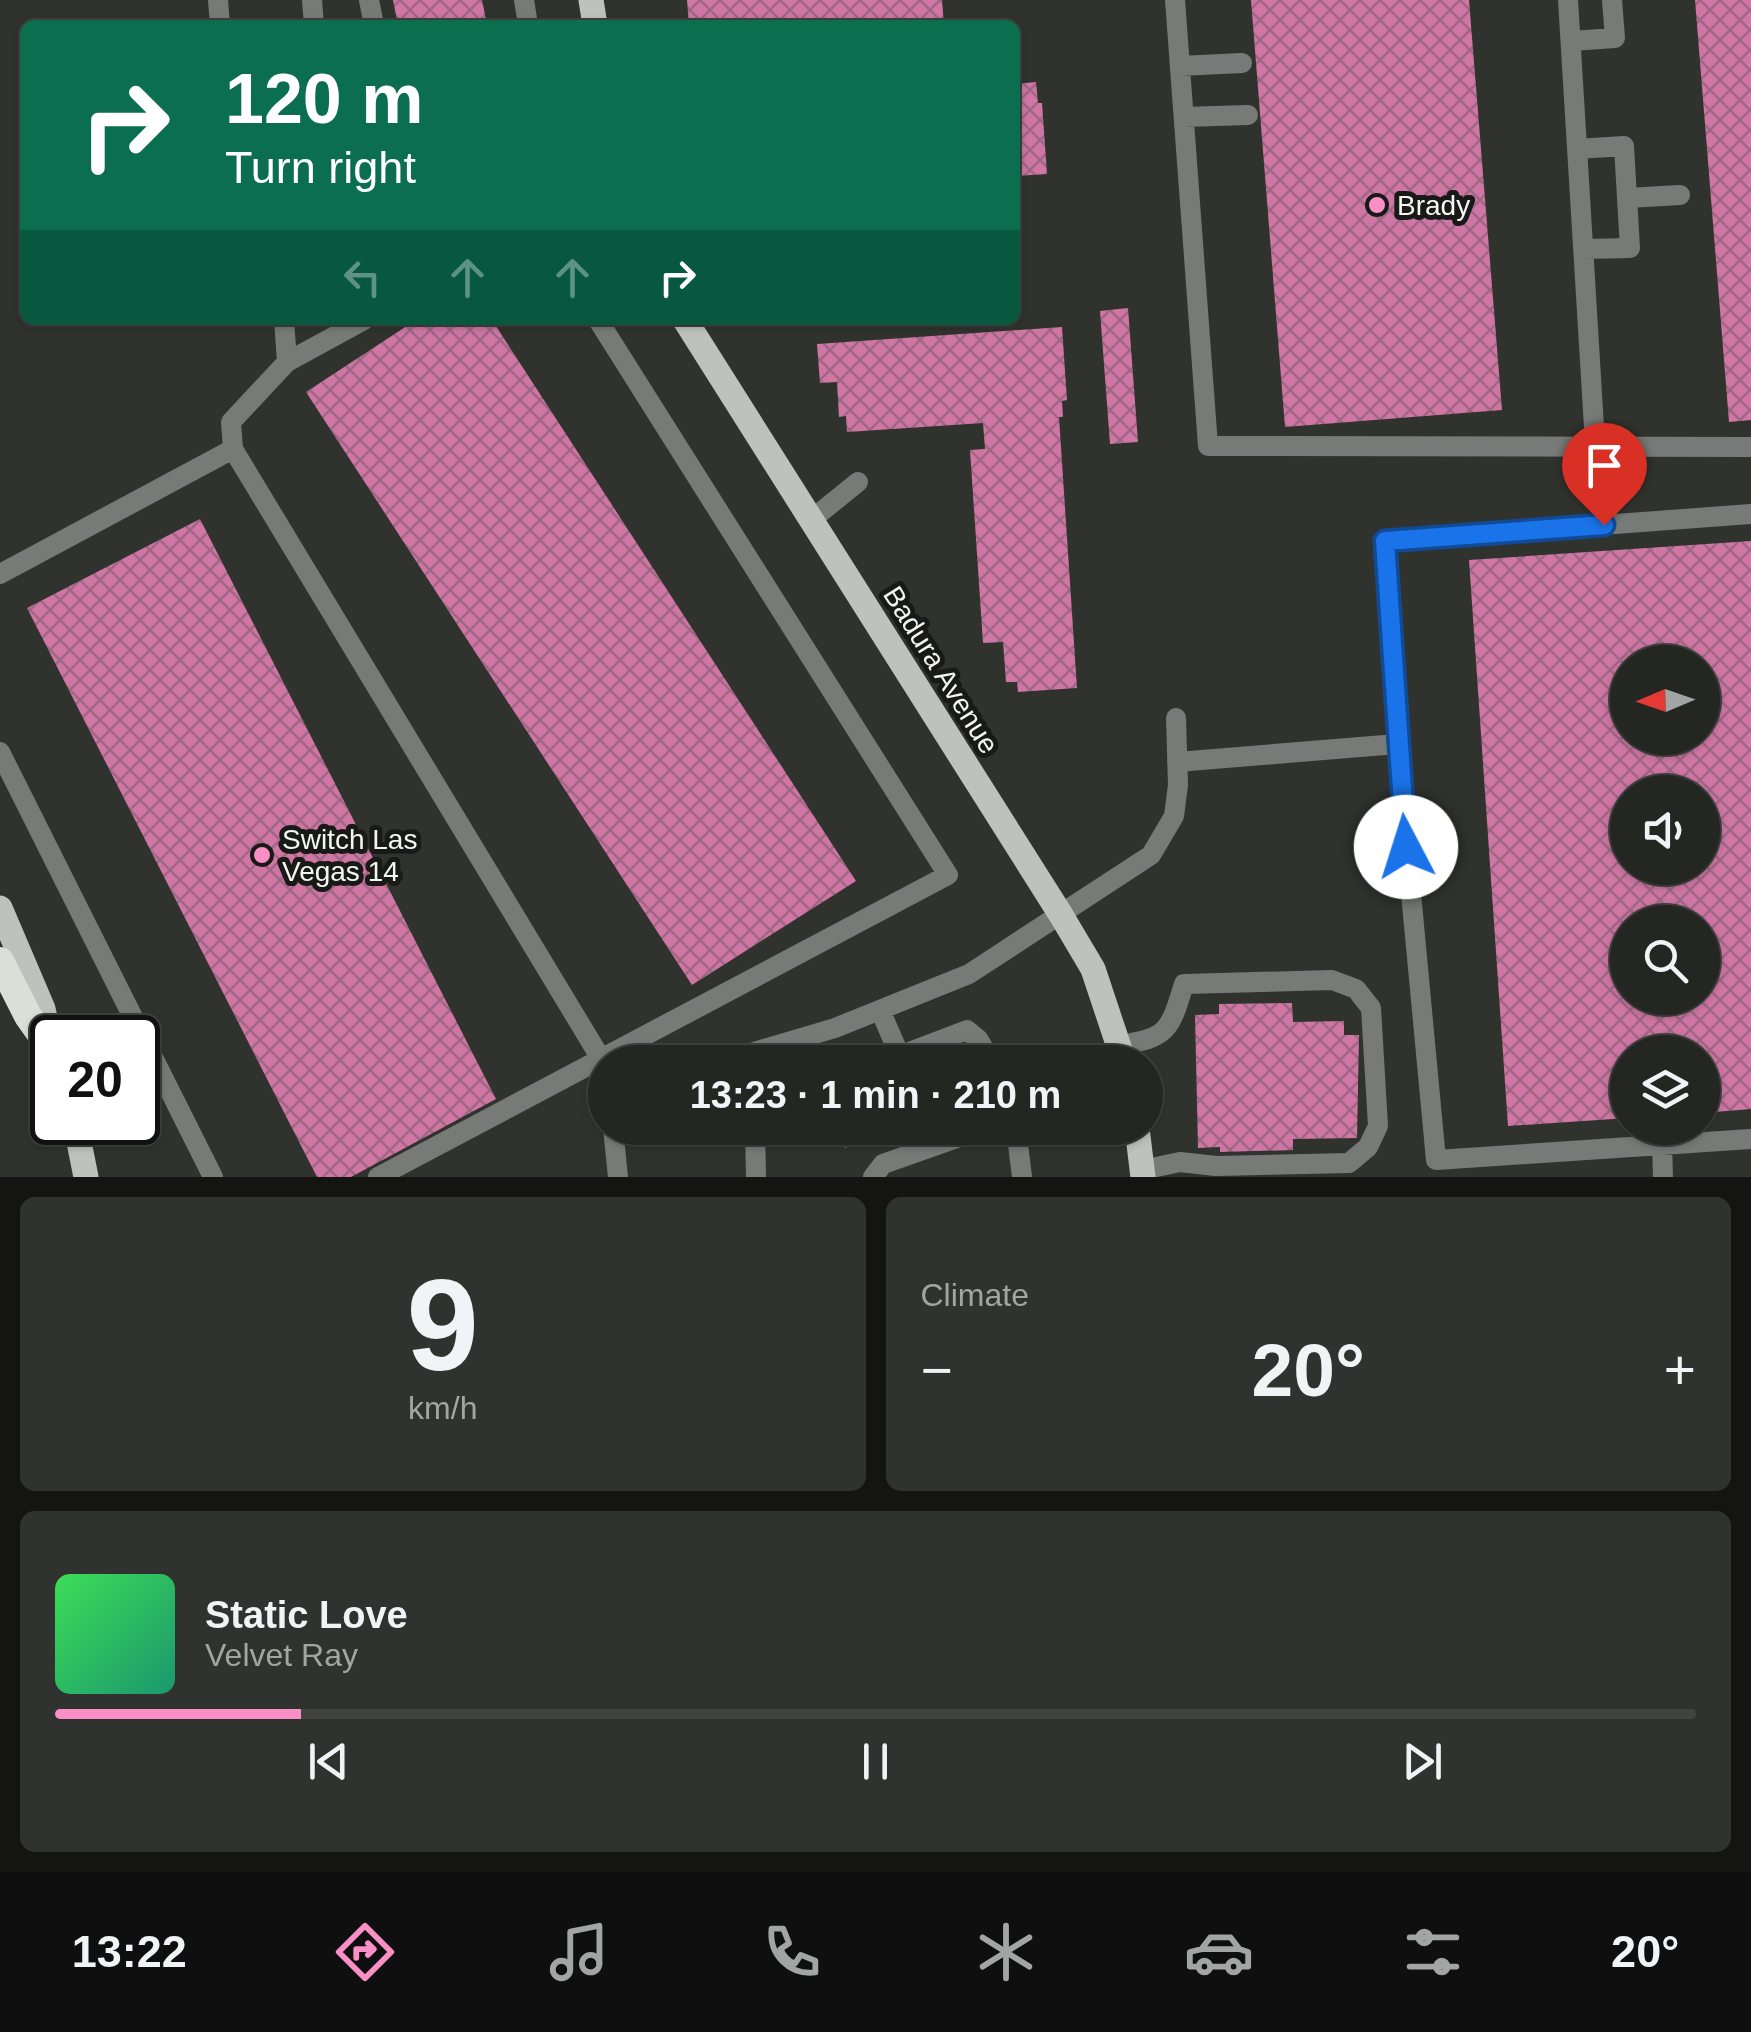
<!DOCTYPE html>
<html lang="en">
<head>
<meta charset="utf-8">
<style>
  :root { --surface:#242622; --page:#30322f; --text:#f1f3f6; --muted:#a3a5a5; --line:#414340; --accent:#fa8fc6 }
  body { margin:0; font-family:Helvetica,sans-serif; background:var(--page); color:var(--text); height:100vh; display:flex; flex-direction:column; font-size:38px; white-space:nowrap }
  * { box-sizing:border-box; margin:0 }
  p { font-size:32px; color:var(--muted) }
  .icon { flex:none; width:55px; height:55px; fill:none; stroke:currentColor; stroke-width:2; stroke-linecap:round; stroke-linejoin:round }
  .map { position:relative; height:1177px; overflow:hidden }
  .details { display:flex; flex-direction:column; gap:20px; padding:20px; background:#141513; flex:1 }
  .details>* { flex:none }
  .hud { position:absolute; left:20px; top:20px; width:1000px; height:305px; border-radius:15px; box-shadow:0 2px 8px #0004,0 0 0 2px var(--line); background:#0b6e4f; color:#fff; overflow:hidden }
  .needle { width:65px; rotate:268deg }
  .controls { position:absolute; left:1610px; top:645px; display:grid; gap:20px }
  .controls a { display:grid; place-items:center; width:110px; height:110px; border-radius:50%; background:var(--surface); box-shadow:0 2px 8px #0004,0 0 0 2px var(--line); font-size:50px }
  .speed { position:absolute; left:30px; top:1015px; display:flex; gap:20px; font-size:50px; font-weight:700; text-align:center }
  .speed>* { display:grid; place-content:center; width:130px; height:130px; border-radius:50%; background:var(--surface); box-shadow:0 2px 8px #0004,0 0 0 2px var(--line); line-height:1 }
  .speed .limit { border:5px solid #111; border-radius:15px; background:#fff; color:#111 }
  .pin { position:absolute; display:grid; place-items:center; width:85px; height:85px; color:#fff; margin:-102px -42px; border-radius:50% 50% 50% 0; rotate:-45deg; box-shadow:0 0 10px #0007 }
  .pin .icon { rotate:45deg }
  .me { position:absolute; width:110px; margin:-55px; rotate:355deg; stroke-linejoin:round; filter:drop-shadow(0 0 8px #0008) }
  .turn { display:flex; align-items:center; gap:35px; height:210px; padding:0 40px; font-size:45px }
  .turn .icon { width:130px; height:130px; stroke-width:2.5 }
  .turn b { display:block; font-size:70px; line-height:85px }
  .lanes { display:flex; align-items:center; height:95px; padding:0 40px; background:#0003; justify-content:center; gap:50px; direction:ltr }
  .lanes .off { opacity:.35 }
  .big { font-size:75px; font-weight:800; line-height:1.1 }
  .details .card { flex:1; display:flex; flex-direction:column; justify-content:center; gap:15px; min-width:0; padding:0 35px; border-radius:15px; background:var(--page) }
  .details .dial { align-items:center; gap:0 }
  .dial b { font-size:130px; line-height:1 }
  .song { display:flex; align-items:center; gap:30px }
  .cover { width:120px; height:120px; border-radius:15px; background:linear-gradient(135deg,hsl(130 70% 55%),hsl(160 70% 35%)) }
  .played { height:10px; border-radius:5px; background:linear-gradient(90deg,var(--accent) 15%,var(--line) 15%) }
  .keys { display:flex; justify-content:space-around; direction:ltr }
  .heat { display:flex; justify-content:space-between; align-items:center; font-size:55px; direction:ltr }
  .details .tiles { flex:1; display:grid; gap:20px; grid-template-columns:1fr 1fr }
  .card:last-child { grid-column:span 2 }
  .trip { position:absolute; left:588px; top:1045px; width:575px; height:100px; border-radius:50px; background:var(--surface); box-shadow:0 2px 8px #0004,0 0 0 2px var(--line); font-weight:800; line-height:100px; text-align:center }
  .menu { display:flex; height:160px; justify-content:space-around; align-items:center; background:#0e0f0e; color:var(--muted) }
  .menu .icon { width:70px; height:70px }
  .menu .selected { color:var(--accent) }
  .menu b { font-size:45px; color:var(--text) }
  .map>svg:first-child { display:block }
  .building { fill:url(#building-cross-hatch); fill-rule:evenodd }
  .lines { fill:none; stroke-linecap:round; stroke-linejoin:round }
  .minor { stroke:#787a77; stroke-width:20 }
  .major { stroke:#bfc2bc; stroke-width:25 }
  .highway { stroke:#dbdfd7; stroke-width:28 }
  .route-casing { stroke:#114b97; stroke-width:25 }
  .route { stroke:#1a73e8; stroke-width:18 }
  .poi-dot { fill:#fa8fc6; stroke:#191a18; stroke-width:4 }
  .labels { text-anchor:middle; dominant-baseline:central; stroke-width:10; stroke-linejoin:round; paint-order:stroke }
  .poi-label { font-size:28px; fill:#f3f6f2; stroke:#191a18; text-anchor:start }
  .street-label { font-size:28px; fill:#f3f6f2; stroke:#191a18 }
</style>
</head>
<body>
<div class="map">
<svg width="1751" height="1177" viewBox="0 0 1751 1177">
  <defs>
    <pattern id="building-cross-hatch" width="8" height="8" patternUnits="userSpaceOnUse" patternTransform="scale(2.5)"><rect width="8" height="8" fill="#cf76a4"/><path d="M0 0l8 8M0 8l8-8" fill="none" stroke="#a06784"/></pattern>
  </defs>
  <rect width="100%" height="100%" fill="#30332d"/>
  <path class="building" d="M393,0H482L487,25H398Z
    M687,0H942L944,25H689Z
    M1251,0H1469L1502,410L1285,427Z
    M1695,0H1751V420L1729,422Z
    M1036,82L1038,103H1042L1047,174L1015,176V84Z
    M1128,308L1138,442L1110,444L1100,311Z
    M416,320H492L856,881L692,985L306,392Z
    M1062,327L1067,400L1062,401L1063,417H1059L1077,688L1018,692L1017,682H1006L1003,642L983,643L970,450L985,449L983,423L847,432L846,416L839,417L837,382L820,383L817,344Z
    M200,519L496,1099L351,1177H317L27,608Z
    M1751,541V1109L1702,1113V1052H1628V1118L1508,1126L1469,560ZM1628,662H1702V738H1628ZM1628,792H1702V868H1628ZM1628,922H1702V998H1628Z
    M1292,1003L1293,1022L1344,1021V1035H1359L1357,1138L1293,1139V1150L1220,1152V1147L1198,1148L1195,1015L1219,1014V1004Z
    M837,1128H897V1129L845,1148Z"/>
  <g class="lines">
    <path class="minor" d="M218,0L220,25
      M312,0L314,25
      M369,0L374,25
      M524,0L528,25
      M1175,0L1208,446L1751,447
      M1568,0L1595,443
      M1571,41L1615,38L1612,0
      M1180,66L1242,63
      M1184,117L1248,115
      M1577,149L1624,146L1627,198
      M1584,249L1630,248L1627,198L1680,195
      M284,320L287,362L231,422L233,449L603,1062L605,1076
      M287,362L364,320
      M1751,514L1385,541L1397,744L1436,1160L1751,1139
      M811,520L858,482
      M0,574L233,449
      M0,752L213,1177
      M1177,762L1397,744
      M880,1010L900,1056
      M1120,1045C1168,1038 1170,1030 1184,984L1332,980L1356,989L1371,1008L1378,1126L1368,1147L1349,1163L1216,1166L1180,1162L1142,1170
      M755,1062L754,1052L835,1028L969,974L1151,855L1174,816L1178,785L1176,718
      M883,1062L967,1030L978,1039L992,1062
      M613,1128L618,1177
      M755,1128L756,1177
      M1016,1128L1022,1177
      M1020,1138L1096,1128
      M1662,1144L1663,1177
      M378,1177L948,875L598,320
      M873,1177L883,1164L985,1128"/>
    <path class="major" d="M591,0L595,25
      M685,320L1061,915L1093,969L1124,1062
      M0,908L43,1009L52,1048
      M75,1122L86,1177
      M1137,1128L1143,1177"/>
    <path class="highway" d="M0,961L28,1016L52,1050"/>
  </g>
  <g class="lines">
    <g class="route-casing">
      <path id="route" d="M1406,847L1385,541L1604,525"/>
    </g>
    <use href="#route" class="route"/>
  </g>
  <g class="poi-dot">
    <circle cx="1377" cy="205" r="10"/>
    <circle cx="262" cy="855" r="10"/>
  </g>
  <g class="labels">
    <g class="poi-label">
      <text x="1397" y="205">Brady</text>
      <text x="282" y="839">Switch Las<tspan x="282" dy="32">Vegas 14</tspan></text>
    </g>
    <g class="street-label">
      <text transform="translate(941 670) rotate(58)">Badura Avenue</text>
    </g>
  </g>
</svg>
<div class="controls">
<a><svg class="needle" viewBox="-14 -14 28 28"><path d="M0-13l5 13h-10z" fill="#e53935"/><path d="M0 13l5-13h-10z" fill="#a3a5a5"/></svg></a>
<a><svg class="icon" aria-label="sound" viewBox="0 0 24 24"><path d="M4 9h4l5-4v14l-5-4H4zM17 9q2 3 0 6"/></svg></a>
<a><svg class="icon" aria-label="search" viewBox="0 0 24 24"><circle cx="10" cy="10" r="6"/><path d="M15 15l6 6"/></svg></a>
<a><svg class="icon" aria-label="layers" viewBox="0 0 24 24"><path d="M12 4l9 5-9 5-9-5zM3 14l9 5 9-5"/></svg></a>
</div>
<div class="speed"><div class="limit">20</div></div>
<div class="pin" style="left:1604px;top:525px;background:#d93025"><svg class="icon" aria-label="arrive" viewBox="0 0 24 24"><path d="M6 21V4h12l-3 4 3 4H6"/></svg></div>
<svg class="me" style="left:1406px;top:847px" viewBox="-20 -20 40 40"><circle r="19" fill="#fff"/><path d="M0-13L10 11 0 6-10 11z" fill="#1a73e8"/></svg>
<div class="trip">13:23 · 1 min · 210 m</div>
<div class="hud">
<div class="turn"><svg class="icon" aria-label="right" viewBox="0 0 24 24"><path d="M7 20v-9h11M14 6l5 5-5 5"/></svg><div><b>120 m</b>Turn right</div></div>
<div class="lanes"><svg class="icon off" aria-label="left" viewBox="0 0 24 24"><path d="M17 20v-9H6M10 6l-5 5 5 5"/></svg><svg class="icon off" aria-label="ahead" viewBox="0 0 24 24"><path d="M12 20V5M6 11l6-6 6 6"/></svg><svg class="icon off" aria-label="ahead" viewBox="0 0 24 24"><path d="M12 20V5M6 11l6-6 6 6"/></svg><svg class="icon" aria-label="right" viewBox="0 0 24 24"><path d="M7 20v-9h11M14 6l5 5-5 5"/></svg></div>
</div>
</div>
<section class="details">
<div class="tiles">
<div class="card dial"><b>9</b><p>km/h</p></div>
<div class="card"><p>Climate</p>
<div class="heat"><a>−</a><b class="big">20°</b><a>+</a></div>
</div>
<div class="card">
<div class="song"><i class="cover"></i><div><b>Static Love</b><p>Velvet Ray</p></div></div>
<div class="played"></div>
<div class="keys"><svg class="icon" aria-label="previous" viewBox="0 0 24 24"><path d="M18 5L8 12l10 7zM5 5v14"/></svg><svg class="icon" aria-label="pause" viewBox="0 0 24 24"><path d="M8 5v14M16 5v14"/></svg><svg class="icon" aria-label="next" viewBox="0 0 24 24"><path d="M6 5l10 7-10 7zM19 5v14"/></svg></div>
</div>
</div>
</section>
<nav class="menu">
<b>13:22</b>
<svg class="icon selected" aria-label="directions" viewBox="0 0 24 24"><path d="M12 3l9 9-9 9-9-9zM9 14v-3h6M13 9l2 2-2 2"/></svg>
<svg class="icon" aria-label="music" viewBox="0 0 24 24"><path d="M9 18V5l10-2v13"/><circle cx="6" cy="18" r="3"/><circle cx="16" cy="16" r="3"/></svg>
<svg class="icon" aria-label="phone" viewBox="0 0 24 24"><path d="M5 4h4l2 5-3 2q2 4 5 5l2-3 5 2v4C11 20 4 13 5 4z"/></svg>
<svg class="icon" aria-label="climate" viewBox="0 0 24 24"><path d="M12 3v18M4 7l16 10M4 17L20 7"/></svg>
<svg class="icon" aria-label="car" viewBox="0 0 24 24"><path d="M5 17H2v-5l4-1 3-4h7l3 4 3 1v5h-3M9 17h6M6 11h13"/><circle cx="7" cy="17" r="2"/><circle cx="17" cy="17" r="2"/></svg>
<svg class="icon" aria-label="filters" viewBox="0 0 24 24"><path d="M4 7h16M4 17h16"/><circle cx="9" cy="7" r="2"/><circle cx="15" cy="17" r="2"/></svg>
<b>20°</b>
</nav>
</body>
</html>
